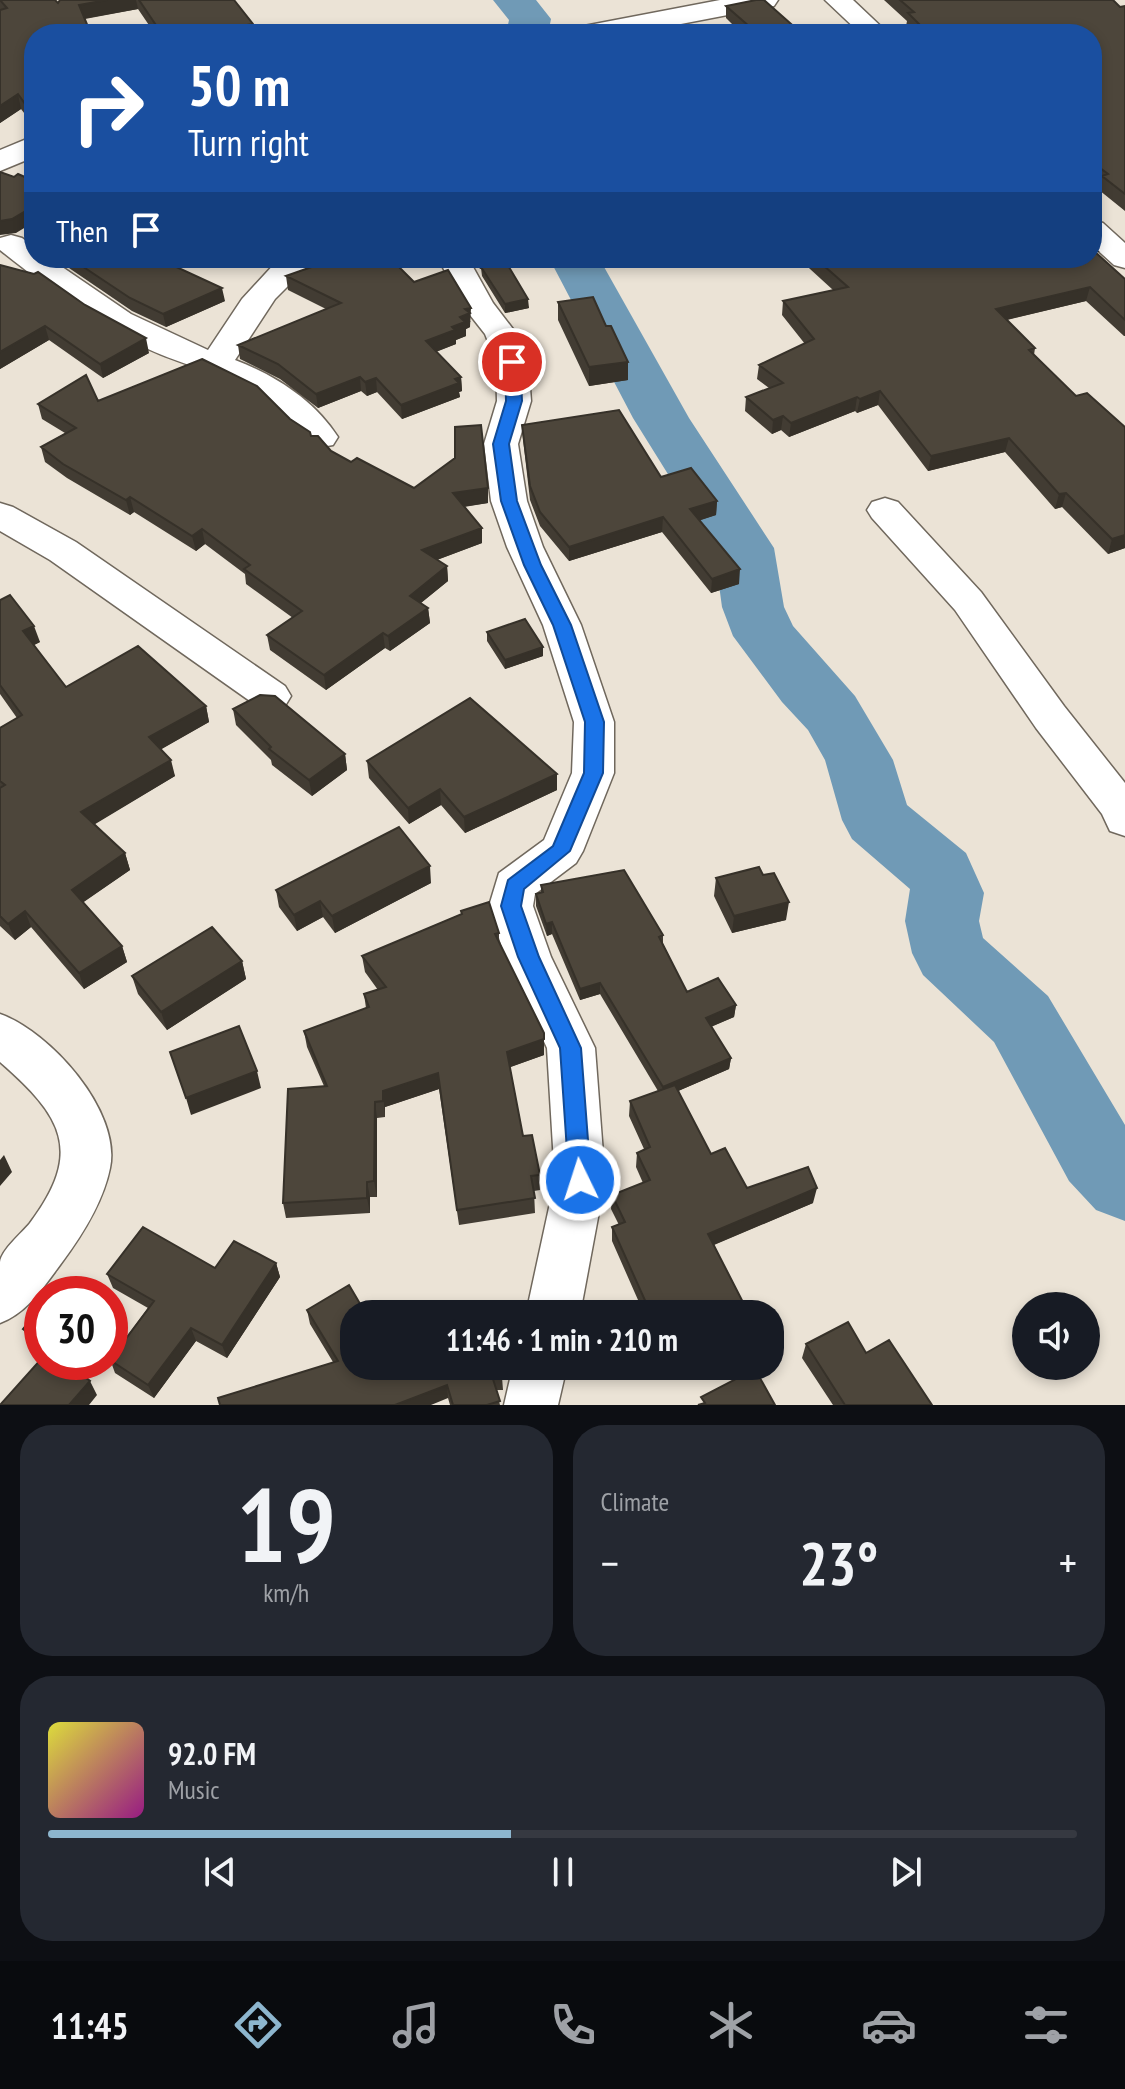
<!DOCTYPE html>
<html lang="en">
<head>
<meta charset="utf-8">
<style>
  :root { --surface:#171b24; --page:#242831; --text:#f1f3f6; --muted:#9ea1a6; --line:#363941; --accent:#8db6ce }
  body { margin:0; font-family:"PT Sans Narrow",sans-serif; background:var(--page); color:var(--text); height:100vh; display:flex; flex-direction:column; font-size:30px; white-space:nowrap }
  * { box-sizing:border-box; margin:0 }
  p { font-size:26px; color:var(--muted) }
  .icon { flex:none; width:44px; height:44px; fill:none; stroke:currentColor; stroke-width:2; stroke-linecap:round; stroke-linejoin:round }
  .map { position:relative; height:1405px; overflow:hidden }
  .details { display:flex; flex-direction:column; gap:20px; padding:20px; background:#0d0f14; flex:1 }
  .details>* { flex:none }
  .banner { position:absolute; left:24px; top:24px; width:1078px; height:244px; border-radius:32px; box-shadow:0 4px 12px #0003; background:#1a4fa0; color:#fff; overflow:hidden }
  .fabs { position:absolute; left:1012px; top:1292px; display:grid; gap:16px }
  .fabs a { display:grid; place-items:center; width:88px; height:88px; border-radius:50%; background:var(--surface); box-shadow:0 4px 12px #0003; font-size:40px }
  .speed { position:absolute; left:24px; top:1276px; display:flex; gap:16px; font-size:40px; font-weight:700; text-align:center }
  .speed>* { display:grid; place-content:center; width:104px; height:104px; border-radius:50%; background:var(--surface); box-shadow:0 4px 12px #0003; line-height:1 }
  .speed .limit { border:12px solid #d22; background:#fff; color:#111 }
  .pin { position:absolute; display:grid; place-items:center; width:68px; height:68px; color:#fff; margin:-34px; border:4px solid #fff; border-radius:50%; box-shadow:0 2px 8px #0007 }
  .me { position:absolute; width:88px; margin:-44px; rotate:356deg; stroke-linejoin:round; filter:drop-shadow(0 0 6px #0008) }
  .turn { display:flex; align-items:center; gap:28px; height:168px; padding:0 32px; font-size:36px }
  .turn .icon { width:104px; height:104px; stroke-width:2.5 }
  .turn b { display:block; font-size:56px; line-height:68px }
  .then { display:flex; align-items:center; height:76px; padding:0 32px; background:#0003; gap:16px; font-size:30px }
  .big { font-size:60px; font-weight:700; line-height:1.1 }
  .details .card { flex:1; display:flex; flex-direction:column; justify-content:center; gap:12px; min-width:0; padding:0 28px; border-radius:32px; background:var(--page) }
  .details .dial { align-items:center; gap:0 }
  .dial b { font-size:104px; line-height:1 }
  .song { display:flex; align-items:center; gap:24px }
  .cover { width:96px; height:96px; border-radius:12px; background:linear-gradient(135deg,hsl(60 70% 55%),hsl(310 70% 35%)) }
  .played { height:8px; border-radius:4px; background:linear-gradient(90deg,var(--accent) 45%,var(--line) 45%) }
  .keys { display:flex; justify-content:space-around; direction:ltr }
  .heat { display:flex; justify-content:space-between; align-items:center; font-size:44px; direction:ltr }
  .details .tiles { flex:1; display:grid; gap:20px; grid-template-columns:1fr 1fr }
  .card:last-child { grid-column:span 2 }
  .trip { position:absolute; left:340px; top:1300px; width:444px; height:80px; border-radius:32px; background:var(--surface); box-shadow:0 4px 12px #0003; font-weight:700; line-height:80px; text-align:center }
  .tabs { display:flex; height:128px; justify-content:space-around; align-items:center; background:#090b0e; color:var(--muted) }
  .tabs .icon { width:56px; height:56px }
  .tabs .current { color:var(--accent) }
  .tabs b { font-size:36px; color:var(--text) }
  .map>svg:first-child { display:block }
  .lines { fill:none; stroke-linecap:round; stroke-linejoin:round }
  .river { fill:#709ab6; fill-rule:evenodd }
  .minor-casing { stroke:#70685d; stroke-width:3 }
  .tertiary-casing { stroke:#70685d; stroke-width:3 }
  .minor { fill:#fff; fill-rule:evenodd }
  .tertiary { fill:#fff; fill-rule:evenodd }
  .wall { fill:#423c33 }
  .shaded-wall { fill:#363129 }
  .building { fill:#4d463b; stroke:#363129; stroke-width:2 }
  .route { fill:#1a73e8; stroke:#114b97; stroke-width:2 }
</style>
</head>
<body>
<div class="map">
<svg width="1125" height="1405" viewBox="0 0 1125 1405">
  <rect width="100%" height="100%" fill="#ebe3d6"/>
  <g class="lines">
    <path class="river" d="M493,0H536L551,19L548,34H506L509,20Z
      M549,258H599L689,418L774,548L784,607L793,626L855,696L893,760L907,805L966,853L984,893L979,921L983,938L1048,996L1125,1125V1221L1096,1210L1069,1181L994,1042L923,975L912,953L905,921L910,889L852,839L842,820L825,760L808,730L782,702L733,636L722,607L714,548L633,418Z"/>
    <g class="minor-casing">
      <path id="minor" d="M825,0H853L889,34H861Z
        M1092,220L1103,223L1125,243V268L1114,265L1092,245Z
        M11,235L22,238L34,247V258H49L131,314L208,350L242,299L277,261L281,258H316L275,299L235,360C275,375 314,400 338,437L333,445C302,453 285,416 261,398C227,374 185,366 148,349C94,324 47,287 0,250V238Z
        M438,258H468L493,303L516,333L528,362L531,401L518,444L527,501L543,547L581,625L614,722V773L583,851L576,863L535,894L533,906L551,957L595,1048L605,1180L580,1314H526L555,1180L547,1048L505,957L489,906L499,873L544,840L572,773L574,722L543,625L507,547L491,501L484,444L497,401L496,362L485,334L463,306Z
        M885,498L898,502L981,592L1064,706L1125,783V836L1110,831L1102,814L1036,728L955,610L872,518L867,510L872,502Z
        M0,503L13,507L76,542L285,686L291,696L285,706L271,711L257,706L50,560L0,531Z
        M0,1014C49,1031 122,1111 110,1168C103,1203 81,1237 60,1265C43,1288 27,1313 0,1323C0,1304 0,1281 0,1262C2,1249 22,1233 30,1223C84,1151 62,1116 0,1062Z
        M513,1366H567L558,1405H504Z"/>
    </g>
    <g class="tertiary-casing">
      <path id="tertiary" d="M720,0H778L774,6L764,8L629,34H570L574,28L584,26Z
        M34,136V157L0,171V150Z"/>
    </g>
    <use href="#minor" class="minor"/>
    <use href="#tertiary" class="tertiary"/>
  </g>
  <path class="wall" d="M0,0L58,3L60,0H234L253,24L254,34H155L138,9L85,19L34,34V122H31L21,109L0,123Z
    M884,0H1113L1120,7L1125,6V211L1099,190L1100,184L1092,178V34H914L906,26L907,21Z
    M726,6L799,31L858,34H742L726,18Z
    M1096,253L1125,279V336H1124L1086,301L1007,320L1035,348L1034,355L1125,548L1108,554L1062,507L1055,509L1005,452L928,471L878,405L857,413L855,411L789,437L781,430L772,434L745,411L746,397L769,388L757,379L759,365L805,344L782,315L783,301L833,290L798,258H929Z
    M66,258H108L225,301L166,327L132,311L69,268Z
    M328,258H390L414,282L471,322H470V327L466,329V336L456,340V344L436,352L461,377L462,391L459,392L460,397L402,419L377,392L367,396L361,391L318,408L280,379L240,359L238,345L326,309L288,290L286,276L329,261Z
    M473,258H521V260L507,263L529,308L505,313L482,276L481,268L480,269Z
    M0,265L149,353L103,378L49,340L0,369Z
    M558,302L628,380L589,386L558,320Z
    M98,401L290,419L311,436L331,451L351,462L414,488H488V503L464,507L482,543L437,560L447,566L448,581L421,603L428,608L430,623L390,651L385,648L326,690L270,650L267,635L293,618L246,584L245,574L205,544L196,551L134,512L130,515L67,478L45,462L41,447L65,433L42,419L38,404Z
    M522,425L661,477L717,501L716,515L700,520L739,584L711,593L662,532L569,561L540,526L530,500L523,439Z
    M0,600L40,642L34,645L66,687L206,706L209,722L161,749L175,776L94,824L125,853L130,870L83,902L122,946L127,962L84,989L31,927L15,940L0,926V728L17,718L0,694Z
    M487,632L543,647V656L505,669L487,641Z
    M233,709L345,754L347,770L312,796L272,765L271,760L236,725Z
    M367,761L557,790L465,833L441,805L409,824L369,778Z
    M716,878L786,920L732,933L714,896Z
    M431,883L335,933L323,917L297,931L279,907L276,890Z
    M541,885L663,935V944L687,992L736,1005L734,1017L711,1027L731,1058L729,1069L678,1091L711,1154L747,1188L813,1203L714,1245L749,1314L642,1309L612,1241V1227L619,1225L611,1209L612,1195L643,1183L636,1167L637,1153L644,1149L629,1116L630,1101L658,1091L600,994L580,1000L552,934L547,936L536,906V894L541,892Z
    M461,911L499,933V943L544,1055L510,1067L523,1136L540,1175V1190L534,1191L535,1213L459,1225L439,1089L385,1107V1117L377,1118V1197H370V1213L286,1218L283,1203L324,1086L307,1047L304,1031L366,1008L364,994L378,990L365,972L362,956L461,914Z
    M242,961L246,979L167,1030L138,994L132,976Z
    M276,1263L280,1277L227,1358L196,1341L154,1398L115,1373L110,1359L148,1308L113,1288L107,1274Z
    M42,1306V1347L27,1337L23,1329Z
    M307,1310L354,1366L502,1377L503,1390H496L500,1405H450L448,1398L333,1362L310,1324Z
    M806,1344L866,1353L932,1405H833L802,1358Z
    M596,1366H646L598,1376Z"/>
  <path class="shaded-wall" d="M107,0H136L138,9L82,19L79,5Z
    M253,24L254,34H223L222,29Z
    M18,94L21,109L0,123V106Z
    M34,106V122H31L28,108Z
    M34,206V222L16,233L0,235V221Z
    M479,258H521V260L480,269Z
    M1090,287L1086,301L993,323L996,309Z
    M222,288L225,301L166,327L163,314Z
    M528,299L529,308L505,313V304Z
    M471,308L470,327L466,329V336L456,340V344L427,355L426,341L452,327L465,309Z
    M45,326L49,340L0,369V352Z
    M146,338L149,353L103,378L100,364Z
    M628,362V380L589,386V367Z
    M360,377L361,391L318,408L316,394Z
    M461,377L462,391L459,392L460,397L402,419L401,405Z
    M376,378L377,392L367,396L365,382Z
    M880,391L878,405L857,413L860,399Z
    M857,397L855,411L789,437L791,423Z
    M783,416L781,430L772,434L773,420Z
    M1009,438L1005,452L928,471L931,456Z
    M488,488V503L454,508L453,493Z
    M1066,493L1062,507L1055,509L1059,494Z
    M130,497L134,512L130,515L126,500Z
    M717,501L716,515L689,524L690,509Z
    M663,517L662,532L569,561V547Z
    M482,528V543L423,565L422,550Z
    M202,529L205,544L196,551L192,536Z
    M1125,535V548L1108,554L1112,539Z
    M447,566L448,581L412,610L410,596Z
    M740,569L739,584L711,593L712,579Z
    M428,608L430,623L390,651L388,636Z
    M34,626L40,642L28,648L23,631Z
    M383,633L385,648L326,690L324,675Z
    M543,647V656L505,669V660Z
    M206,706L209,722L153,754L149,737Z
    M345,754L347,770L312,796L309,780Z
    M171,760L175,776L87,829L81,812Z
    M557,774V790L465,833L464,817Z
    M440,789L441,805L409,824L408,808Z
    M125,853L130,870L78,906L72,890Z
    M430,866L431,883L335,933L332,916Z
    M320,901L323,917L297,931L294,915Z
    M789,902L786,920L732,933L734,916Z
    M25,911L31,927L15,940L8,924Z
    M552,922V934L547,936L546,924Z
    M122,946L127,962L84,989L79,973Z
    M242,961L246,979L167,1030L161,1012Z
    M600,983V994L580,1000V989Z
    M736,1005L734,1017L705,1029L706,1018Z
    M544,1039V1055L508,1068L507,1052Z
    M731,1058L729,1069L662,1098L663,1087Z
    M257,1071L261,1088L191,1115L186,1098Z
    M438,1073L439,1089L385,1107V1117L383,1091Z
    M375,1102L377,1118V1197L374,1181Z
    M4,1155L12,1172L0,1186V1160Z
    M367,1182L370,1197V1213L367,1198Z
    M817,1188L813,1203L706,1248L708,1234Z
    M276,1263L280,1277L227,1358L222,1345Z
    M191,1328L196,1341L154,1398L148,1385Z
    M90,1381L97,1395L89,1405H69Z
    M447,1385L448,1398L431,1405H395Z"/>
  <path class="building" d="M0,0H55L58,3L60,0H107L79,5L91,34H34V106L28,108L18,94L0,106V10L7,8Z
    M139,0H234L253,24L222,29L226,34H162Z
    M756,0H764L799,31L855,28L858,34H758L726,6Z
    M900,0H1113L1120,7L1125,6V194L1102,176L1108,174L1092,162V34H929L908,13L914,12Z
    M0,172L14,177L18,174L34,181V206L12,219L0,221Z
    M1092,247L1097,251H1094L1125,279V320L1090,287L996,309L1035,348L1029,350L1076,396L1087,393L1125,427V535L1112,539L1066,493L1059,494L1009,438L931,456L880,391L860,399L857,397L791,423L783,416L773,420L746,397L783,383L759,365L814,339L783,301L848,287L815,258H1092Z
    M70,258H157L222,288L163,314L130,298Z
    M337,258H390L414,282L448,270L471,308L465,309L470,313L460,317L465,322L452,327L455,330L426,341L461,377L455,379L459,383L401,405L376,378L365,382L360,377L316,394L278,364L238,345L341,303L286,276Z
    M506,262L528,299L505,304L481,267Z
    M0,265L34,274L38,272L85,305L146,338L100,364L45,326L0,352Z
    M593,297L606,326H611L628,362L589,367L558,302Z
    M202,359L257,386L290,419L310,432L311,436H318L331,451L351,462L357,458L414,488L455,458V427L481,425L488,488L453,493L482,528L422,550L447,566L410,596L428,608L388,636L383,633L324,675L267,635L302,611L244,569L250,565L202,529L192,536L130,497L126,500L63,464L41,447L76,428L38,404L86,375L98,401Z
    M619,410L661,477L691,468L717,501L690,509L740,569L712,579L663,517L569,547L540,512L530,486L522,425Z
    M10,595L34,626L23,631L66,687L138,646L206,706L149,737L171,760L81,812L125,853L72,890L122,946L79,973L25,911L8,924L0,916V788L5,785L0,781V728L22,715L0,685V600Z
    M525,619L543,647L505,660L487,632Z
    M260,695L275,696L345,754L309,780L269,749L271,747L233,709Z
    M470,698L557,774L464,817L440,789L408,808L367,761Z
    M399,827L430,866L332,916L320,901L294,915L276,890Z
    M759,867L763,875L774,873L789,902L734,916L716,878Z
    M624,870L663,935L659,937L687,992L718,978L736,1005L706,1018L731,1058L663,1087L600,983L580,989L552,922L546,924L536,894L543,892L541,885Z
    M489,902L499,933L495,934L544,1033V1039L507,1052L523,1136L532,1135L540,1175L531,1176L535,1198L457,1210L438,1073L383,1091V1101L375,1102L374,1181L367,1182V1198L283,1203L288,1089L327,1086L304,1031L369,1007L364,994L386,987L362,956L462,914L461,911Z
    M212,927L242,961L161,1012L132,976Z
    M239,1026L257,1071L186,1098L170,1052Z
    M675,1085L711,1154L725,1148L747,1188L808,1167L817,1188L708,1234L749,1314H615L648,1307L612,1227L625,1222L612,1195L650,1180L637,1153L650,1147L630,1101Z
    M143,1227L215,1268L234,1241L276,1263L222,1345L191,1328L148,1385L110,1360L154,1301L107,1274Z
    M62,1280L82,1294H52Z
    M349,1285L366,1314H354V1366H498L502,1377L492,1376L500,1401L487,1405H453L447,1385L395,1405H220L218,1398L338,1361L307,1310Z
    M42,1306V1342L23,1329Z
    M848,1322L866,1353L889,1340L932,1405H845L806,1344Z
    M42,1358V1362H66L90,1381L69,1405H0Z
    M755,1369L775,1405H698L705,1403L701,1397Z"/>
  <path class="route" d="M512,358L520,362L522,401L509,444L517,501L541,565L571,625L604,722L603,773L570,851L524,889L521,906L539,957L581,1048L591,1180L588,1187L580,1190L572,1187L569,1180L560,1048L518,957L501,906L508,880L553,846L584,773L585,722L553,625L524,565L501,501L493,444L506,401L505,362Z"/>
</svg>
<div class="fabs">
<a><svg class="icon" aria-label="sound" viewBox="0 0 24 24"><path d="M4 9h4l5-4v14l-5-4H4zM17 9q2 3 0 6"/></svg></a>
</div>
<div class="speed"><div class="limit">30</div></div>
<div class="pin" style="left:512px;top:362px;background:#d93025"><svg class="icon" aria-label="arrive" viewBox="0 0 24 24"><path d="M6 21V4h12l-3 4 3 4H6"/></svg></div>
<svg class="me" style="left:580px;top:1180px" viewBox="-20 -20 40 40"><circle r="17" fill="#1a73e8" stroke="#fff" stroke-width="3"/><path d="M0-11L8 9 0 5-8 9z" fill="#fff"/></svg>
<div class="trip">11:46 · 1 min · 210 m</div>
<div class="banner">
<div class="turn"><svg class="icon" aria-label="right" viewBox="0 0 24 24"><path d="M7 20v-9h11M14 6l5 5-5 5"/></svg><div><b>50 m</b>Turn right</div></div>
<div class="then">Then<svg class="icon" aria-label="arrive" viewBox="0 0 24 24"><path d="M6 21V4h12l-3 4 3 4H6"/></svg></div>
</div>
</div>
<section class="details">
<div class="tiles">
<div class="card dial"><b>19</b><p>km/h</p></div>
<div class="card"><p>Climate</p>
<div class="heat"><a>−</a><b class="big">23°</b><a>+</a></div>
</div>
<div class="card">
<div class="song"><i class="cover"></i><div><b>92.0 FM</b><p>Music</p></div></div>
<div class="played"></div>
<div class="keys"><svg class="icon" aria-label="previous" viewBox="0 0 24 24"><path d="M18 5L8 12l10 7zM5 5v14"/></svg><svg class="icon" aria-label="pause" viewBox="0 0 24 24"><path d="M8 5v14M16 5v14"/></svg><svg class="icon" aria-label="next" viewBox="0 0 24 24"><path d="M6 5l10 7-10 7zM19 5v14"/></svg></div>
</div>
</div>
</section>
<nav class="tabs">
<b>11:45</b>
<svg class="icon current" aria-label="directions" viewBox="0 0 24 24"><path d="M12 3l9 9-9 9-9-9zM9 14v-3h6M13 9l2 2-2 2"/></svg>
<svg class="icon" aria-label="music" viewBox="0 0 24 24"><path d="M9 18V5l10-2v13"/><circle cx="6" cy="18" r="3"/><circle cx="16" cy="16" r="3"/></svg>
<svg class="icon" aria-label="phone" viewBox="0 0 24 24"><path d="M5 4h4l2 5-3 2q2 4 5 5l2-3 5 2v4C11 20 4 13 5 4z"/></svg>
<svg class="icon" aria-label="climate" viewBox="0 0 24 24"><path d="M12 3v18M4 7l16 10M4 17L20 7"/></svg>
<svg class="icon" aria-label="car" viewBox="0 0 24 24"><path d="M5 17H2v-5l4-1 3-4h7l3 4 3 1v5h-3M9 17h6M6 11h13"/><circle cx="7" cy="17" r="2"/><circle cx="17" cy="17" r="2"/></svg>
<svg class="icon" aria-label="filters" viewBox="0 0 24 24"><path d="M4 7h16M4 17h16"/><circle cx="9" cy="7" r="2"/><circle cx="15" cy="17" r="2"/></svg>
</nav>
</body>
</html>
